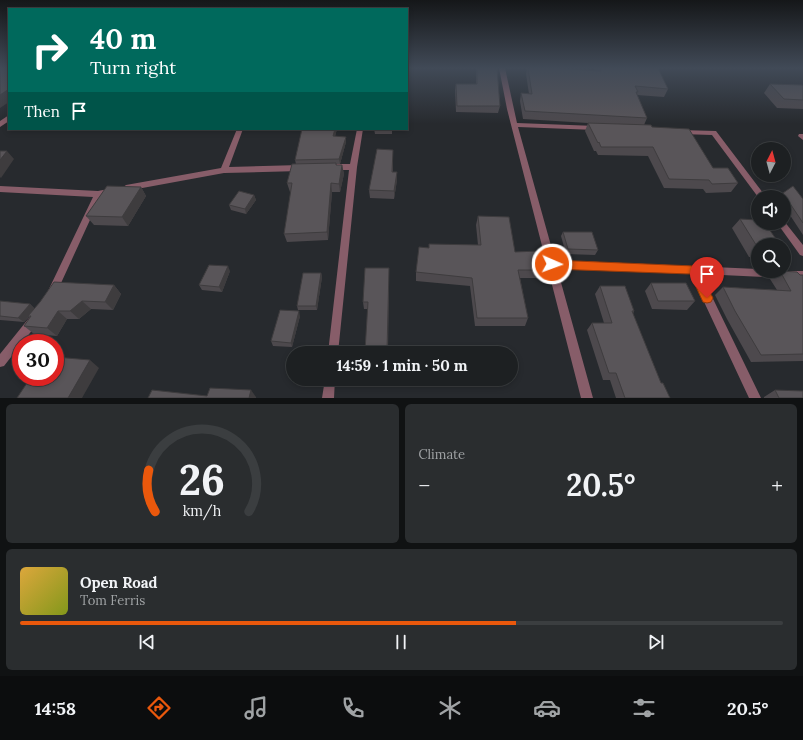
<!DOCTYPE html>
<html lang="en">
<head>
<meta charset="utf-8">
<style>
  :root { --surface:#1d2022; --page:#2a2d2f; --text:#f1f3f6; --muted:#a0a3a5; --line:#3b3e40; --accent:#ea580c }
  body { margin:0; font-family:Lora,serif; background:var(--page); color:var(--text); height:100vh; display:flex; flex-direction:column; font-size:15px; white-space:nowrap }
  * { box-sizing:border-box; margin:0 }
  p { font-size:13px; color:var(--muted) }
  .icon { flex:none; width:22px; height:22px; fill:none; stroke:currentColor; stroke-width:2; stroke-linecap:round; stroke-linejoin:round }
  .map { position:relative; height:398px; overflow:hidden }
  .panel { display:flex; flex-direction:column; gap:6px; padding:6px; background:#101213; flex:1 }
  .panel>* { flex:none }
  .guide { position:absolute; left:8px; top:8px; width:400px; height:122px; border-radius:0px; box-shadow:0 2px 6px #0003,0 0 0 1px var(--line); background:#00695c; color:#fff; overflow:hidden }
  .needle { width:26px; rotate:6deg }
  .buttons { position:absolute; left:751px; top:142px; display:grid; gap:8px }
  .buttons a { display:grid; place-items:center; width:40px; height:40px; border-radius:50%; background:var(--surface); box-shadow:0 2px 6px #0003,0 0 0 1px var(--line); font-size:20px }
  .speed { position:absolute; left:12px; top:334px; display:flex; gap:8px; font-size:20px; font-weight:700; text-align:center }
  .speed>* { display:grid; place-content:center; width:52px; height:52px; border-radius:50%; background:var(--surface); box-shadow:0 2px 6px #0003,0 0 0 1px var(--line); line-height:1 }
  .speed .limit { border:6px solid #d22; background:#fff; color:#111 }
  .pin { position:absolute; display:grid; place-items:center; width:34px; height:34px; color:#fff; margin:-41px -17px; border-radius:50% 50% 50% 0; rotate:-45deg; box-shadow:0 0 4px #0007 }
  .pin .icon { rotate:45deg }
  .me { position:absolute; width:44px; margin:-22px; rotate:92deg; stroke-linejoin:round; filter:drop-shadow(0 0 3px #0008) }
  .turn { display:flex; align-items:center; gap:14px; height:84px; padding:0 16px; font-size:18px }
  .turn .icon { width:52px; height:52px; stroke-width:2.5 }
  .turn b { display:block; font-size:28px; line-height:34px }
  .then { display:flex; align-items:center; height:38px; padding:0 16px; background:#0003; gap:8px; font-size:15px }
  .big { font-size:30px; font-weight:700; line-height:1.1 }
  .panel .card { flex:1; display:flex; flex-direction:column; justify-content:center; gap:6px; min-width:0; padding:0 14px; border-radius:6px; background:var(--page) }
  .panel .dial { align-items:center; gap:0 }
  .dial svg { height:104px; overflow:visible; fill:none; stroke:var(--line); stroke-width:7; stroke-linecap:round; text-anchor:middle }
  .dial text { fill:var(--text); stroke:none }
  .song { display:flex; align-items:center; gap:12px }
  .cover { width:48px; height:48px; border-radius:6px; background:linear-gradient(135deg,hsl(40 70% 55%),hsl(70 70% 35%)) }
  .played { height:4px; border-radius:2px; background:linear-gradient(90deg,var(--accent) 65%,var(--line) 65%) }
  .keys { display:flex; justify-content:space-around; direction:ltr }
  .heat { display:flex; justify-content:space-between; align-items:center; font-size:22px; direction:ltr }
  .panel .tiles { flex:1; display:grid; gap:6px; grid-template-columns:1fr 1fr }
  .card:last-child { grid-column:span 2 }
  .trip { position:absolute; left:286px; top:346px; width:232px; height:40px; border-radius:20px; background:var(--surface); box-shadow:0 2px 6px #0003,0 0 0 1px var(--line); font-weight:700; line-height:40px; text-align:center }
  .dock { display:flex; height:64px; justify-content:space-around; align-items:center; background:#0c0d0e; color:var(--muted) }
  .dock .icon { width:28px; height:28px }
  .dock .on { color:var(--accent) }
  .dock b { font-size:18px; color:var(--text) }
  .map>svg:first-child { display:block }
  .lines { fill:none; stroke-linecap:round; stroke-linejoin:round }
  .street { fill:#875d69; fill-rule:evenodd }
  .wall { fill:#4d494d }
  .shaded-wall { fill:#3e3c3e }
  .building { fill:#595559; stroke:#3e3c3e }
  .route { fill:#ea580c; stroke:#983908 }
</style>
</head>
<body>
<div class="map">
<svg width="803" height="398" viewBox="0 0 803 398">
  <rect width="100%" height="100%" fill="#272a2e"/>
  <g class="lines">
    <path class="street" d="M499,68H505L517,123L596,126L599,128L596,130L518,127L555,260L758,269V271H803V279L701,274L761,398H749L691,274L557,268L593,398H581L507,109Z
      M9,115V121L0,127V121Z
      M237,129H243L229,167L300,165L304,168L300,171L224,173L126,191L122,188L126,185L221,168Z
      M357,129H363L357,167L338,353H328L349,170H332L328,167L332,164H350Z
      M679,130L716,131L766,197H758L712,135L681,134H679L678,132Z
      M799,134H803V140L798,136Z
      M0,186L98,191L113,188L117,191L116,193L101,196L56,294L53,295L50,294L48,291L93,197L0,192Z
      M784,221L803,245V256L800,255L777,223H784Z
      M33,316L37,318L38,321L37,324L4,366L0,367V354L29,318Z
      M325,379H335L334,398H322Z"/>
  </g>
  <path class="wall" d="M476,68H497L500,106L498,113L456,112L455,90L456,84H476Z
    M527,68H555L595,70L594,68H658L668,89L664,97L637,95L647,118L644,125L652,127L713,168L738,183L731,192L706,193L703,189L664,188L648,156L598,155L596,151H594L585,131L588,123L523,119L520,101L521,93L529,94L526,74Z
    M770,84L803,86V109L777,108L764,93Z
    M337,129L335,136L346,137V142L340,164H336L337,165H342L344,174L340,192H332L328,240L287,242L284,234L291,192H290L287,183L296,164L295,160L317,130Z
    M374,129H392V134H375Z
    M393,150V172L397,180L394,199L370,198L369,190Z
    M141,187L146,196L128,226L94,225L86,216Z
    M783,193L803,199V235L784,206V197H779Z
    M254,195L256,200L246,214L231,210L229,205Z
    M478,216L515,252L543,270L539,278H520L528,318L525,326H475L470,286L416,281V272L429,248L478,245L476,225Z
    M740,219L758,245V258L749,257L732,228Z
    M563,232L598,250L595,255L566,254L561,236Z
    M784,250L791,261L784,267Z
    M389,268L388,353H365L368,309H364L363,302Z
    M230,271L222,292L202,290L199,285Z
    M779,271H784L800,275H803V361L751,362L727,319L715,295L723,287L777,290L770,279Z
    M321,273L322,277L317,310H298L297,306Z
    M651,283L695,301L687,310L652,309L645,291Z
    M114,285L121,294L113,310L91,309L79,319H67L57,336L34,334L24,326L30,318L29,317L24,322L0,320V301L30,304L35,309Z
    M600,286L634,311L633,314L661,383L670,398H616L610,380H603L587,330L592,323H604L595,294Z
    M300,316L292,347L273,346L271,341Z
    M775,390L803,398H764V397Z"/>
  <path class="shaded-wall" d="M9,89V102L0,108V95Z
    M335,129H337L334,141L333,136Z
    M346,137V142L340,164L339,159Z
    M7,151L14,159L1,178L0,177V160Z
    M342,165L344,174L340,192L339,184Z
    M397,172V180L394,199V191Z
    M331,183L332,192L328,240L327,232Z
    M141,187L146,196L128,226L122,217Z
    M254,195L256,200L246,214L245,209Z
    M228,266L230,271L222,292L219,287Z
    M321,273L322,277L317,310L316,306Z
    M114,285L121,294L113,310L105,302Z
    M82,301L91,309L79,319L70,311Z
    M30,304L35,309L24,322L18,318Z
    M58,311L67,319L57,336L47,328Z
    M299,311L300,316L292,347L291,343Z
    M90,360L99,368L82,398H68Z
    M251,390L256,397V398H249Z"/>
  <path class="building" d="M0,68H9V83L7,85H9V89L0,95Z
    M477,68H497L500,106H457L456,84H477Z
    M528,68H555L601,71L600,68H658L668,89L635,86L638,92H636L647,118L525,111L521,93L532,94Z
    M770,84L802,85L803,86V100L784,99Z
    M588,123L651,125L652,127L689,129L713,168H728L738,183L712,184L709,180L669,179L653,147H601L599,142L598,143Z
    M302,129H335L333,136L346,137L339,159L295,160Z
    M377,149L393,150L392,172H397L394,191L369,190Z
    M0,151H7L0,160Z
    M336,163V165H342L339,184L331,183L327,232L284,234L292,183H287L292,164Z
    M107,186L141,187L122,217L86,216Z
    M793,186L803,199V223L783,193Z
    M239,191L254,195L245,209L229,205Z
    M478,216L509,217L515,252L538,251L543,270H518L528,318H477L472,278L416,272L419,247L429,248V244L481,245Z
    M740,219L758,220V223H765L780,245H758V248Z
    M563,232H592L598,250L568,249Z
    M784,250L791,261H784Z
    M209,265L228,266L219,287L199,285Z
    M365,268H389L387,351H365L368,302H363Z
    M780,271L797,272L800,275H803V354L761,355L735,311L723,287L791,291Z
    M303,273H321L316,306H297Z
    M54,282L114,285L105,302L82,301L70,311H58L47,328L24,326L31,316H28L40,302Z
    M651,283H686L695,301H658Z
    M600,286H625L634,311H632L661,383H663L670,398H625L616,373H609L592,323H612Z
    M0,301L30,304L18,318L0,316Z
    M280,310L299,311L291,343L271,341Z
    M55,357L90,360L68,398H17L31,377H55Z
    M210,388L251,390L249,398H148L152,390L207,396Z
    M775,390L803,391V398H779Z"/>
  <linearGradient id="sky" x2="0" y2="1"><stop stop-color="#151719"/><stop offset="0.55" stop-color="#414a57"/><stop offset="1" stop-color="#414a57" stop-opacity="0"/></linearGradient>
  <rect width="803" height="124" fill="url(#sky)"/>
  <path class="route" d="M552,260L694,266L697,267L713,298L711,302L707,303L703,302L690,274L552,269L548,267L547,264L548,261Z"/>
</svg>
<div class="buttons">
<a><svg class="needle" viewBox="-14 -14 28 28"><path d="M0-13l5 13h-10z" fill="#e53935"/><path d="M0 13l5-13h-10z" fill="#a0a3a5"/></svg></a>
<a><svg class="icon" aria-label="sound" viewBox="0 0 24 24"><path d="M4 9h4l5-4v14l-5-4H4zM17 9q2 3 0 6"/></svg></a>
<a><svg class="icon" aria-label="search" viewBox="0 0 24 24"><circle cx="10" cy="10" r="6"/><path d="M15 15l6 6"/></svg></a>
</div>
<div class="speed"><div class="limit">30</div></div>
<div class="pin" style="left:707px;top:298px;background:#d93025"><svg class="icon" aria-label="arrive" viewBox="0 0 24 24"><path d="M6 21V4h12l-3 4 3 4H6"/></svg></div>
<svg class="me" style="left:552px;top:264px" viewBox="-20 -20 40 40"><circle r="17" fill="#ea580c" stroke="#fff" stroke-width="3"/><path d="M0-11L8 9 0 5-8 9z" fill="#fff"/></svg>
<div class="trip">14:59 · 1 min · 50 m</div>
<div class="guide">
<div class="turn"><svg class="icon" aria-label="right" viewBox="0 0 24 24"><path d="M7 20v-9h11M14 6l5 5-5 5"/></svg><div><b>40 m</b>Turn right</div></div>
<div class="then">Then<svg class="icon" aria-label="arrive" viewBox="0 0 24 24"><path d="M6 21V4h12l-3 4 3 4H6"/></svg></div>
</div>
</div>
<section class="panel">
<div class="tiles">
<div class="card dial"><svg viewBox="0 0 100 80">
<path d="M14 69A42 42 0 1 1 86 69"/>
<path d="M14 69A42 42 0 0 1 9 37" stroke="#ea580c"/>
<text x="50" y="56" font-size="32" font-weight="700">26</text>
<text x="50" y="72" font-size="11">km/h</text>
</svg></div>
<div class="card"><p>Climate</p>
<div class="heat"><a>−</a><b class="big">20.5°</b><a>+</a></div>
</div>
<div class="card">
<div class="song"><i class="cover"></i><div><b>Open Road</b><p>Tom Ferris</p></div></div>
<div class="played"></div>
<div class="keys"><svg class="icon" aria-label="previous" viewBox="0 0 24 24"><path d="M18 5L8 12l10 7zM5 5v14"/></svg><svg class="icon" aria-label="pause" viewBox="0 0 24 24"><path d="M8 5v14M16 5v14"/></svg><svg class="icon" aria-label="next" viewBox="0 0 24 24"><path d="M6 5l10 7-10 7zM19 5v14"/></svg></div>
</div>
</div>
</section>
<nav class="dock">
<b>14:58</b>
<svg class="icon on" aria-label="directions" viewBox="0 0 24 24"><path d="M12 3l9 9-9 9-9-9zM9 14v-3h6M13 9l2 2-2 2"/></svg>
<svg class="icon" aria-label="music" viewBox="0 0 24 24"><path d="M9 18V5l10-2v13"/><circle cx="6" cy="18" r="3"/><circle cx="16" cy="16" r="3"/></svg>
<svg class="icon" aria-label="phone" viewBox="0 0 24 24"><path d="M5 4h4l2 5-3 2q2 4 5 5l2-3 5 2v4C11 20 4 13 5 4z"/></svg>
<svg class="icon" aria-label="climate" viewBox="0 0 24 24"><path d="M12 3v18M4 7l16 10M4 17L20 7"/></svg>
<svg class="icon" aria-label="car" viewBox="0 0 24 24"><path d="M5 17H2v-5l4-1 3-4h7l3 4 3 1v5h-3M9 17h6M6 11h13"/><circle cx="7" cy="17" r="2"/><circle cx="17" cy="17" r="2"/></svg>
<svg class="icon" aria-label="filters" viewBox="0 0 24 24"><path d="M4 7h16M4 17h16"/><circle cx="9" cy="7" r="2"/><circle cx="15" cy="17" r="2"/></svg>
<b>20.5°</b>
</nav>
</body>
</html>
